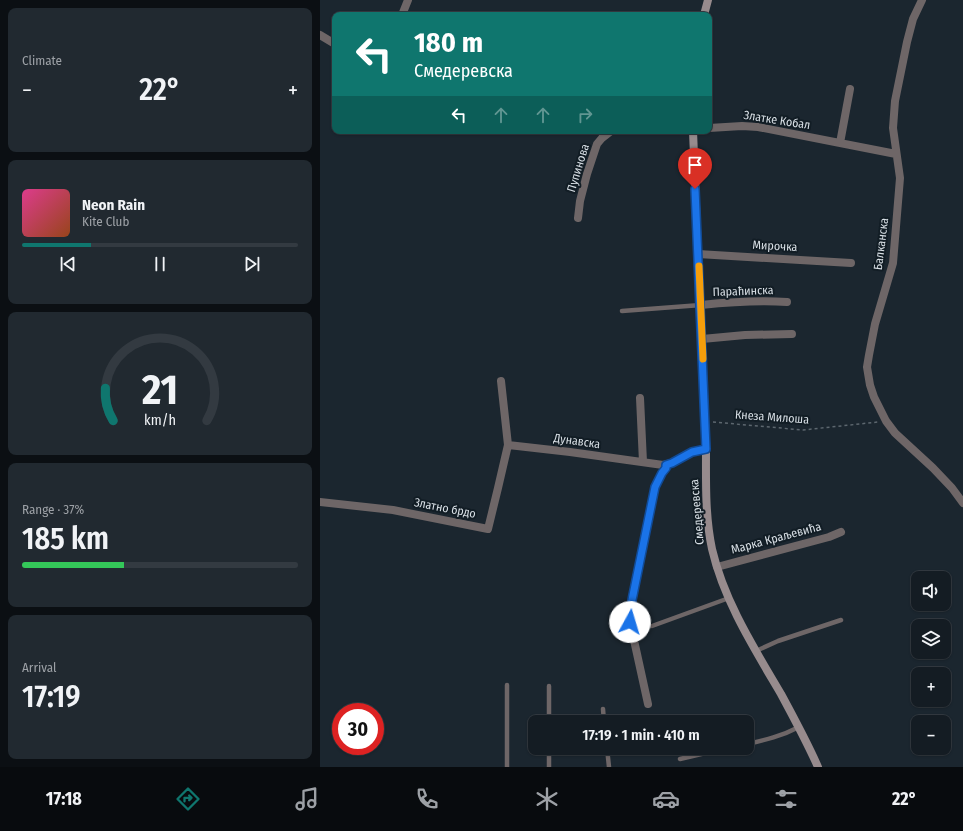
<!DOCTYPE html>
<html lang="en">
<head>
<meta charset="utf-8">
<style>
  :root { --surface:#141c23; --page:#212930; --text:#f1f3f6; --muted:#9da1a6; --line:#333a41; --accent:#0f766e }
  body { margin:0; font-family:"Fira Sans Condensed",sans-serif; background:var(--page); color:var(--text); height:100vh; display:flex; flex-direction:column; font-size:15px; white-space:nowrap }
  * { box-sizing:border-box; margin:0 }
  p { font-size:13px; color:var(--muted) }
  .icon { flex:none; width:22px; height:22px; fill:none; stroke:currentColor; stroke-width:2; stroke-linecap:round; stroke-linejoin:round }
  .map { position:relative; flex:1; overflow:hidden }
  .side { display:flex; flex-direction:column; gap:8px; padding:8px; background:#0b0f13; width:320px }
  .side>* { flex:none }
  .hud { position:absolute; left:12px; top:12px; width:380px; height:122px; border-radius:8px; box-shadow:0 1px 3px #0004,0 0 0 1px var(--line); background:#0f766e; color:#fff; overflow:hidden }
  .controls { position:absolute; left:591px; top:571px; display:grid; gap:8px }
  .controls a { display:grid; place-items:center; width:40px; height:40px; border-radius:8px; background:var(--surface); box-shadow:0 1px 3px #0004,0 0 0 1px var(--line); font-size:20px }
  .speed { position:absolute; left:12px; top:703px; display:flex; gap:8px; font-size:20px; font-weight:700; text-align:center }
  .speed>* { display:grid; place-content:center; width:52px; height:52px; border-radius:50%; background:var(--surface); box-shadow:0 1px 3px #0004,0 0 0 1px var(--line); line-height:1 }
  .speed .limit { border:6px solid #d22; background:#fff; color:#111 }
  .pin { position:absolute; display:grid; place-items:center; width:34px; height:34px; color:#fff; margin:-41px -17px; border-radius:50% 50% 50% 0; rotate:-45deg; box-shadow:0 0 4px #0007 }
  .pin .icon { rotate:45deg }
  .me { position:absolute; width:44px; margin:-22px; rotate:6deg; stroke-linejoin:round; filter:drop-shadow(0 0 3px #0008) }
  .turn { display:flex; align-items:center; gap:14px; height:84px; padding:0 16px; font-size:18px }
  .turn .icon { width:52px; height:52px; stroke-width:2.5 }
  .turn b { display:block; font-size:28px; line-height:34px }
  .lanes { display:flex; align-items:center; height:38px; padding:0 16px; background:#0003; justify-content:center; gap:20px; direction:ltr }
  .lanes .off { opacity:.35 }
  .big { font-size:30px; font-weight:600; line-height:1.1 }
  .side .card { flex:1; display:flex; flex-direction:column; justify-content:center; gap:6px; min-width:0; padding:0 14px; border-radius:8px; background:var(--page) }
  .side .dial { align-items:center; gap:0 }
  .dial svg { height:104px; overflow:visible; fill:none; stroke:var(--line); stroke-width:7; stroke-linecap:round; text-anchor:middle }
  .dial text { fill:var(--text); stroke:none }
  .song { display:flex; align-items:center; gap:12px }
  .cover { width:48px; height:48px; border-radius:6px; background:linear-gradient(135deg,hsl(330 70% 55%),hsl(20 70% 35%)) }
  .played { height:4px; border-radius:2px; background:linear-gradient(90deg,var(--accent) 25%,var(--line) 25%) }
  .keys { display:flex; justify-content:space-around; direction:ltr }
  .heat { display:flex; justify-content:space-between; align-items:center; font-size:22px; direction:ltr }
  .charge { height:6px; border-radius:3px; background:linear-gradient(90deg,#34c759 37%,var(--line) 0) }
  .trip { position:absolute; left:208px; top:715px; width:226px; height:40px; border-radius:8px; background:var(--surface); box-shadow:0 1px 3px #0004,0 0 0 1px var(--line); font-weight:600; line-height:40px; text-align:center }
  .tab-bar { display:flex; height:64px; justify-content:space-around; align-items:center; background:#080b0e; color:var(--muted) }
  .tab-bar .icon { width:28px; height:28px }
  .tab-bar .on { color:var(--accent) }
  .tab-bar b { font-size:18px; color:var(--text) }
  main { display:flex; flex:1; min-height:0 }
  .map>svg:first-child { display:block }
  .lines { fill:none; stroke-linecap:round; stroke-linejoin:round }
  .path { stroke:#5d676f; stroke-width:1.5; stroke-dasharray:3 3; stroke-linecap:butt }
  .lane { stroke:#6e6667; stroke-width:4.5 }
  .street { stroke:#6e6667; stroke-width:8 }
  .secondary { stroke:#978b8d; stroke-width:8 }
  .route-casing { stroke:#114b97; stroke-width:10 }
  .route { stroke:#1a73e8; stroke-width:7 }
  .slow { stroke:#f59e0b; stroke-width:7 }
  .labels { text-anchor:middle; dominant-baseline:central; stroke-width:4; stroke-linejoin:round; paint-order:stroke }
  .street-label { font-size:12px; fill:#d8dfe5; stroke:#121d25 }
</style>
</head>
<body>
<main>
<section class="side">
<div class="card"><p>Climate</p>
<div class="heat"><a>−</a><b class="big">22°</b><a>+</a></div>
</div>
<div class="card">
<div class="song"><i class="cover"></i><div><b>Neon Rain</b><p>Kite Club</p></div></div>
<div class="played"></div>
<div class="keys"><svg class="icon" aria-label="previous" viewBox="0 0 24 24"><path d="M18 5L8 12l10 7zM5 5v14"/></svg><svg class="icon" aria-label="pause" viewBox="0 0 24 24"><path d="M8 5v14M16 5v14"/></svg><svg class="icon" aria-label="next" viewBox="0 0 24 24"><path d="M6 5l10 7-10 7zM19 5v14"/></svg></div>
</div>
<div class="card dial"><svg viewBox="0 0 100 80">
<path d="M14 69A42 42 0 1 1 86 69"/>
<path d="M14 69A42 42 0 0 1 8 44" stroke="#0f766e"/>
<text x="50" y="56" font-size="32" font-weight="700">21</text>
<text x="50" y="72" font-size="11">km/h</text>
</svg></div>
<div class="card"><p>Range · 37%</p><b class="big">185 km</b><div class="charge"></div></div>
<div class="card"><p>Arrival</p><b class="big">17:19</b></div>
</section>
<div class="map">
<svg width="643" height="767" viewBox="0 0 643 767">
  <rect width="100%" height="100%" fill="#1b262f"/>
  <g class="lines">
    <path class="path" d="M393,422L483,430L558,422"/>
    <path class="lane" d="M302,311L381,305
      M332,626L409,598
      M436,651L458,641L521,620
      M283,709L284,722
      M229,722V686
      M427,744C445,740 462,736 479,727
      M229,748V767
      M287,748L289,767
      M360,759L407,748
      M187,767V685"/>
    <path class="street" d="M602,0L593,19L587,42L575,101L573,128L580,178L573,263L555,324L549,355L547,367L550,385L554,397L566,421L575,433L613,468L632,488L643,503
      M82,15L88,0
      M0,35L15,44
      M389,128L422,126L438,127L576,154
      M520,143L530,89
      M258,218L260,201L267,174L277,144L282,138L291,131
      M378,254L531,263
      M381,305C410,302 438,300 467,302
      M382,339L425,335L472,334
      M320,398L323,462
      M188,445L250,452L343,465L352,463L372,452L386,449
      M0,502L73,510L168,529L178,488L188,445L181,381
      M397,567L509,537L521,532
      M328,704L310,622L312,600L335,487L342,473L346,468L347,465"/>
    <path class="secondary" d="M384,15L388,0
      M373,131L386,449C386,482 385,516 392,549C404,601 434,648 461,694C474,718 487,742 498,767"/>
  </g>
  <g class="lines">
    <g class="route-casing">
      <path id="route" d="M310,622L312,600L335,487L342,473L346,468V465L352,463L372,452L386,449L375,189"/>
    </g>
    <use href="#route" class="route"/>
    <path class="slow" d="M379,266L383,359"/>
  </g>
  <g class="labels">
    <g class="street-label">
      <text transform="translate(457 120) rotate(9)">Златке Кобал</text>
      <text transform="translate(258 168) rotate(-73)">Пупинова</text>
      <text transform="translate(561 244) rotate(-83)">Балканска</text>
      <text transform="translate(455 246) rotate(3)">Мирочка</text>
      <text transform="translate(423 291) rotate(-2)">Параћинска</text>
      <text transform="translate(452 417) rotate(4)">Кнеза Милоша</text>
      <text transform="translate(257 441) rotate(8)">Дунавска</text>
      <text transform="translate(125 508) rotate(11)">Златно брдо</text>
      <text transform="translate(377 512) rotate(-95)">Смедеревска</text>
      <text transform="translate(456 538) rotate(-15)">Марка Краљевића</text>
    </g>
  </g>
</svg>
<div class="controls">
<a><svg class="icon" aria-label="sound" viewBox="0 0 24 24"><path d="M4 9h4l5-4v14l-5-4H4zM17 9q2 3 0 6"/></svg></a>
<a><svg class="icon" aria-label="layers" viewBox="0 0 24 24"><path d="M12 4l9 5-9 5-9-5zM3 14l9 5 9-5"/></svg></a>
<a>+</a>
<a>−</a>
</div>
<div class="speed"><div class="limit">30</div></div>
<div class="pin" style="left:375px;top:189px;background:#d93025"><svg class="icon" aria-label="arrive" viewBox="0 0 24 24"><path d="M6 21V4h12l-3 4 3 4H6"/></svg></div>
<svg class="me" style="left:310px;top:622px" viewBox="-20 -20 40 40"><circle r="19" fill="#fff"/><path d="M0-13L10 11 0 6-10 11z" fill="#1a73e8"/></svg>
<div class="trip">17:19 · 1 min · 410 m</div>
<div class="hud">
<div class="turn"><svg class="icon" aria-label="left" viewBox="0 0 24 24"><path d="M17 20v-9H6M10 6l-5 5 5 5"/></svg><div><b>180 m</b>Смедеревска</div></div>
<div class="lanes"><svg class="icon" aria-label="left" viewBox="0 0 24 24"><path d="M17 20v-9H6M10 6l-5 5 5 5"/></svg><svg class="icon off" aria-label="ahead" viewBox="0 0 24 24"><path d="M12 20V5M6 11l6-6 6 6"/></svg><svg class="icon off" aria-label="ahead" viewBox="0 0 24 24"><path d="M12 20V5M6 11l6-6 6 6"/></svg><svg class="icon off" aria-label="right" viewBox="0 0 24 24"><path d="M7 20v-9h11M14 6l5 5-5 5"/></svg></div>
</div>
</div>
</main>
<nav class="tab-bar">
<b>17:18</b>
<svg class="icon on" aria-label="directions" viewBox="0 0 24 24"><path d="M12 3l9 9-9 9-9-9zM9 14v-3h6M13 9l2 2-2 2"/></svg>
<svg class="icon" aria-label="music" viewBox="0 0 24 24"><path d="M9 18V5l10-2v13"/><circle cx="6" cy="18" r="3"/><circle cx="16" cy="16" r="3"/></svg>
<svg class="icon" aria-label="phone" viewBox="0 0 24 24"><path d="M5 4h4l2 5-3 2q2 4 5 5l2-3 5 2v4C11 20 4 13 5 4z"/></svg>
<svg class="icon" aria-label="climate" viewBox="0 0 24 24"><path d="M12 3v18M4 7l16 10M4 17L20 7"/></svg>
<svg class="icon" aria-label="car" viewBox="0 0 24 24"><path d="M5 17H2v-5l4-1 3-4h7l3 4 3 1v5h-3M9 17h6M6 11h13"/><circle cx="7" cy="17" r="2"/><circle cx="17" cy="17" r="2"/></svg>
<svg class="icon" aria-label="filters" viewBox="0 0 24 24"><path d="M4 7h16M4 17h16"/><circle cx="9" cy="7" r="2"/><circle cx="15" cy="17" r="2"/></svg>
<b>22°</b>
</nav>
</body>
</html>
